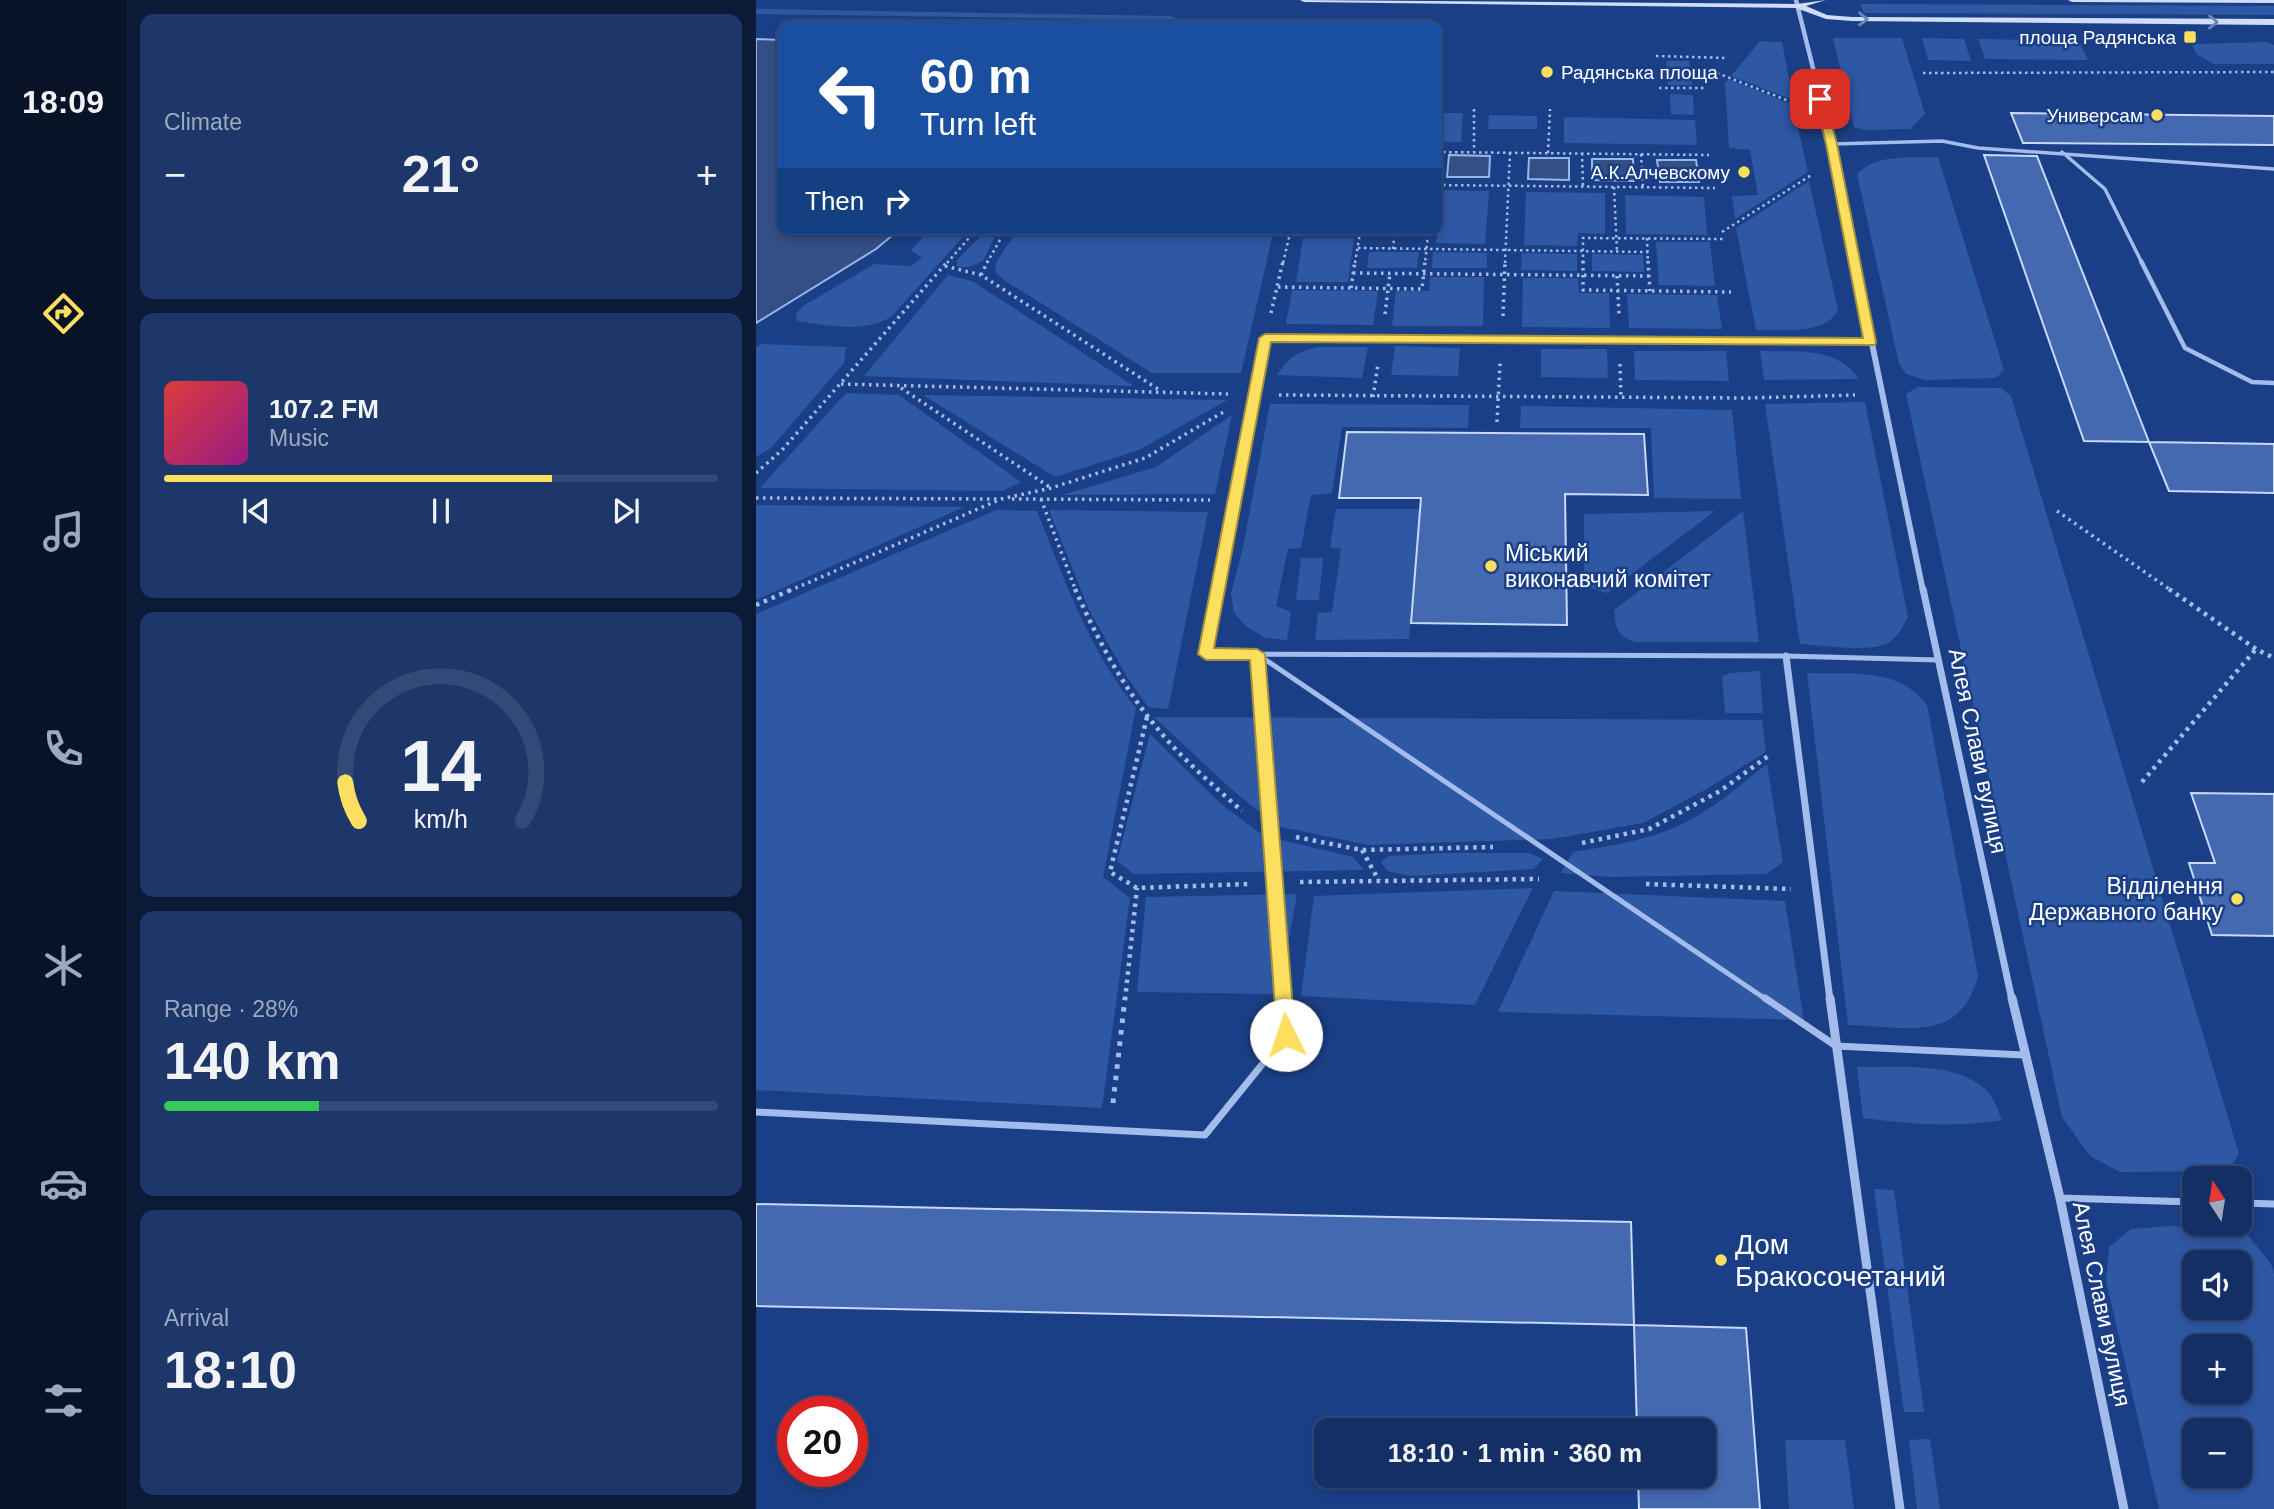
<!DOCTYPE html>
<html lang="en">
<head>
<meta charset="utf-8">
<style>
  :root { --surface:#142f64; --page:#1d376a; --text:#f1f3f6; --muted:#9da9bf; --line:#334a78; --accent:#fddf5f }
  body { margin:0; font-family:Helvetica,sans-serif; background:var(--page); color:var(--text); height:100vh; display:flex; flex-direction:column; font-size:26px; white-space:nowrap }
  * { box-sizing:border-box; margin:0 }
  p { font-size:23px; color:var(--muted) }
  .icon { flex:none; width:38px; height:38px; fill:none; stroke:currentColor; stroke-width:2; stroke-linecap:round; stroke-linejoin:round }
  .map { position:relative; flex:1; overflow:hidden }
  .details { display:flex; flex-direction:column; gap:14px; padding:14px; background:#0b1a37; width:630px }
  .details>* { flex:none }
  .top-card { position:absolute; left:21px; top:21px; width:665px; height:214px; border-radius:14px; box-shadow:0 4px 10px #0003,0 0 0 2px var(--line); background:#1a4fa0; color:#fff; overflow:hidden }
  .needle { width:46px; rotate:348deg }
  .controls { position:absolute; left:1426px; top:1166px; display:grid; gap:14px }
  .controls a { display:grid; place-items:center; width:70px; height:70px; border-radius:14px; background:var(--surface); box-shadow:0 4px 10px #0003,0 0 0 2px var(--line); font-size:35px }
  .speed { position:absolute; left:21px; top:1396px; display:flex; gap:14px; font-size:35px; font-weight:700; text-align:center }
  .speed>* { display:grid; place-content:center; width:91px; height:91px; border-radius:50%; background:var(--surface); box-shadow:0 4px 10px #0003,0 0 0 2px var(--line); line-height:1 }
  .speed .limit { border:10px solid #d22; background:#fff; color:#111 }
  .pin { position:absolute; display:grid; place-items:center; width:60px; height:60px; color:#fff; margin:-30px; border-radius:14px; box-shadow:0 4px 10px #0006 }
  .me { position:absolute; width:77px; margin:-38px; rotate:356deg; stroke-linejoin:round; filter:drop-shadow(0 0 5px #0008) }
  .turn { display:flex; align-items:center; gap:24px; height:147px; padding:0 28px; font-size:32px }
  .turn .icon { width:91px; height:91px; stroke-width:2.5 }
  .turn b { display:block; font-size:49px; line-height:60px }
  .then { display:flex; align-items:center; height:66px; padding:0 28px; background:#0003; gap:14px; font-size:26px }
  .big { font-size:52px; font-weight:600; line-height:1.1 }
  .details .tile { flex:1; display:flex; flex-direction:column; justify-content:center; gap:10px; min-width:0; padding:0 24px; border-radius:14px; background:var(--page) }
  .details .dial { align-items:center; gap:0 }
  .dial svg { height:182px; overflow:visible; fill:none; stroke:var(--line); stroke-width:7; stroke-linecap:round; text-anchor:middle }
  .dial text { fill:var(--text); stroke:none }
  .song { display:flex; align-items:center; gap:21px }
  .cover { width:84px; height:84px; border-radius:10px; background:linear-gradient(135deg,hsl(0 70% 55%),hsl(310 70% 35%)) }
  .played { height:7px; border-radius:4px; background:linear-gradient(90deg,var(--accent) 70%,var(--line) 70%) }
  .keys { display:flex; justify-content:space-around; direction:ltr }
  .heat { display:flex; justify-content:space-between; align-items:center; font-size:38px; direction:ltr }
  .charge { height:10px; border-radius:5px; background:linear-gradient(90deg,#34c759 28%,var(--line) 0) }
  .trip { position:absolute; left:558px; top:1418px; width:402px; height:70px; border-radius:14px; background:var(--surface); box-shadow:0 4px 10px #0003,0 0 0 2px var(--line); font-weight:600; line-height:70px; text-align:center }
  main { display:flex; flex:1; min-height:0 }
  .dock { display:flex; flex-direction:column; width:126px; justify-content:space-around; align-items:center; background:#081328; color:var(--muted) }
  .dock .icon { width:49px; height:49px }
  .dock .on { color:var(--accent) }
  .dock b { font-size:32px; color:var(--text) }
  .map>svg:first-child { display:block }
  .green { fill:#2e57a4; fill-rule:evenodd }
  .water { fill:#344f84; stroke:#96b6ee; stroke-width:2 }
  .building { fill:#4469b0; stroke:#c8d9f9; stroke-width:2 }
  .lines { fill:none; stroke-linecap:round; stroke-linejoin:round }
  .path-far3 { stroke:#a3bcec; stroke-width:2.5; stroke-dasharray:2.5 3.5; stroke-linecap:butt }
  .path-far2 { stroke:#a3bcec; stroke-width:3.5; stroke-dasharray:2.5 4.5; stroke-linecap:butt }
  .path-far1 { stroke:#a3bcec; stroke-width:4.5; stroke-dasharray:3.5 5; stroke-linecap:butt }
  .path { stroke:#a3bcec; stroke-width:5; stroke-dasharray:4.5 7; stroke-linecap:butt }
  .lane-far3 { stroke:#a3bcec; stroke-width:3.5 }
  .lane-far2 { stroke:#a3bcec; stroke-width:4.5 }
  .lane-far1 { stroke:#a3bcec; stroke-width:5 }
  .lane { stroke:#a3bcec; stroke-width:7 }
  .street-far3 { stroke:#a3bcec; stroke-width:4.5 }
  .street-far2 { stroke:#a3bcec; stroke-width:6 }
  .street-far1 { stroke:#a3bcec; stroke-width:7 }
  .street { stroke:#a3bcec; stroke-width:9 }
  .secondary { fill:#cfddf9; fill-rule:evenodd }
  .oneway { stroke:#6c86ba }
  .route { fill:#fddf5f; stroke:#a4913e; stroke-width:2 }
  .poi-dot { fill:#fddf5f; stroke:#1b3f86; stroke-width:2.5 }
  .labels { text-anchor:middle; dominant-baseline:central; stroke-width:5; stroke-linejoin:round; paint-order:stroke }
  .far-poi-label { font-size:19px; fill:#fff; stroke:#1b3f86; text-anchor:end }
  .poi-label { font-size:23px; fill:#fff; stroke:#1b3f86; text-anchor:start }
  .street-label { font-size:23px; fill:#fff; stroke:#1b3f86 }
  .near-poi-label { font-size:28px; fill:#fff; stroke:#1b3f86; text-anchor:start }
</style>
</head>
<body>
<main>
<nav class="dock">
<b>18:09</b>
<svg class="icon on" aria-label="directions" viewBox="0 0 24 24"><path d="M12 3l9 9-9 9-9-9zM9 14v-3h6M13 9l2 2-2 2"/></svg>
<svg class="icon" aria-label="music" viewBox="0 0 24 24"><path d="M9 18V5l10-2v13"/><circle cx="6" cy="18" r="3"/><circle cx="16" cy="16" r="3"/></svg>
<svg class="icon" aria-label="phone" viewBox="0 0 24 24"><path d="M5 4h4l2 5-3 2q2 4 5 5l2-3 5 2v4C11 20 4 13 5 4z"/></svg>
<svg class="icon" aria-label="climate" viewBox="0 0 24 24"><path d="M12 3v18M4 7l16 10M4 17L20 7"/></svg>
<svg class="icon" aria-label="car" viewBox="0 0 24 24"><path d="M5 17H2v-5l4-1 3-4h7l3 4 3 1v5h-3M9 17h6M6 11h13"/><circle cx="7" cy="17" r="2"/><circle cx="17" cy="17" r="2"/></svg>
<svg class="icon" aria-label="filters" viewBox="0 0 24 24"><path d="M4 7h16M4 17h16"/><circle cx="9" cy="7" r="2"/><circle cx="15" cy="17" r="2"/></svg>
</nav>
<section class="details">
<div class="tile"><p>Climate</p>
<div class="heat"><a>−</a><b class="big">21°</b><a>+</a></div>
</div>
<div class="tile">
<div class="song"><i class="cover"></i><div><b>107.2 FM</b><p>Music</p></div></div>
<div class="played"></div>
<div class="keys"><svg class="icon" aria-label="previous" viewBox="0 0 24 24"><path d="M18 5L8 12l10 7zM5 5v14"/></svg><svg class="icon" aria-label="pause" viewBox="0 0 24 24"><path d="M8 5v14M16 5v14"/></svg><svg class="icon" aria-label="next" viewBox="0 0 24 24"><path d="M6 5l10 7-10 7zM19 5v14"/></svg></div>
</div>
<div class="tile dial"><svg viewBox="0 0 100 80">
<path d="M14 69A42 42 0 1 1 86 69"/>
<path d="M14 69A42 42 0 0 1 8 52" stroke="#fddf5f"/>
<text x="50" y="56" font-size="32" font-weight="700">14</text>
<text x="50" y="72" font-size="11">km/h</text>
</svg></div>
<div class="tile"><p>Range · 28%</p><b class="big">140 km</b><div class="charge"></div></div>
<div class="tile"><p>Arrival</p><b class="big">18:10</b></div>
</section>
<div class="map">
<svg width="1518" height="1509" viewBox="0 0 1518 1509">
  <rect width="100%" height="100%" fill="#1b3f86"/>
  <path class="green" d="M1104,4L1518,6V15L1108,13Z
    M0,9L415,16L424,20L0,14Z
    M1077,38H1146L1169,114L1154,129L1109,130L1098,127Z
    M1166,38L1208,39L1215,61L1172,60Z
    M1222,39L1323,41L1332,60L1229,59Z
    M1004,41L1026,42L1037,100L975,76Z
    M1510,42L1518,45V64H1458L1440,54L1436,44Z
    M910,61H933L936,85H912Z
    M973,79L1037,105L1052,172L979,219L976,196L1002,195L994,150L973,148L969,83Z
    M914,94L937,95L938,115L915,114Z
    M681,113H707L705,142H681Z
    M733,115L781,116V129H732Z
    M808,117L939,120L941,145L808,143Z
    M1182,157L1248,370L1240,378L1169,380L1150,374L1143,364L1101,174C1121,153 1155,158 1182,157Z
    M1053,181L1082,310C1070,336 1024,329 1000,330L980,228Z
    M681,190L733,191L729,244L680,243L681,230H650L681,229Z
    M770,192L849,193V234L822,233L821,246L768,245Z
    M869,195L948,197L951,235L870,234Z
    M175,229H214L135,317C108,333 72,326 41,321L40,314L47,306L118,264L154,266L166,258L155,250Z
    M232,229H243L227,261L213,267H201V260Z
    M262,229H518L485,373H396L248,280L240,273L239,264Z
    M547,238H598L592,282H540Z
    M900,242H954L959,286L903,285Z
    M613,252H663L661,268H611Z
    M677,252L731,253V268H676Z
    M766,253L821,254V271L765,270Z
    M836,254L887,255L888,272L836,271Z
    M192,275L216,281L378,386L108,376Z
    M674,277H728L727,326H636L640,291H673Z
    M767,278H822L823,293H853L854,328L766,327Z
    M536,290L622,291L617,325L530,324Z
    M871,294L961,295L966,329L873,328Z
    M5,344L90,347L88,363L15,448L0,457V347Z
    M639,346L704,348L702,376L635,375Z
    M562,347H612L606,378L521,375C533,357 542,351 562,347Z
    M785,349H851L852,378L785,377Z
    M878,351H970L973,381L879,380Z
    M1004,351C1040,352 1081,346 1103,379L1008,380Z
    M1162,387L1245,388L1255,396L1483,1154L1472,1171L1364,1172L1334,1156L1306,1117L1150,394Z
    M90,393L143,395L265,482L246,491L4,488Z
    M167,395L471,400L383,450L299,477Z
    M1109,402L1152,617C1146,627 1142,637 1132,643C1114,653 1065,645 1044,644L1009,404Z
    M514,404L713,405L712,428L586,427L576,493L555,495L545,548L532,549L520,606L535,612L531,640L509,638L491,627L478,613L475,594L487,547Z
    M765,406L976,410L985,499L898,498L895,428H764Z
    M476,415L459,494L306,495L400,467Z
    M0,505L208,507L0,600Z
    M580,509H664L653,639L559,640L562,613L576,612L585,549L574,547Z
    M240,510L281,511C308,579 333,650 380,708L347,877L374,898L346,1108L0,1090V614Z
    M293,510L452,512L412,709L392,707L371,677L333,610Z
    M959,511L851,593L828,586V514Z
    M987,511L1003,642H880C862,637 859,628 858,610Z
    M545,558H567L563,600H540Z
    M1004,671L1007,713H969L966,677L973,673Z
    M1051,673C1095,675 1141,666 1171,705L1222,976C1204,1045 1149,1026 1092,1025Z
    M398,717L1006,720L1010,752L947,791L887,823L796,839L612,845L521,826L474,788Z
    M394,734L465,804L508,836L597,857L608,870L378,874L361,861Z
    M1011,764L1027,862L1010,874L855,877L805,873L817,852C853,846 889,841 922,826C955,811 983,786 1011,764Z
    M693,853H773L787,859L778,869L654,876L631,871L625,862L633,856Z
    M777,888L719,1005L545,996L558,896Z
    M798,891L1029,901L1048,1020L742,1012Z
    M541,894L523,994L381,992L390,897Z
    M1101,1067C1141,1068 1193,1061 1227,1087C1237,1095 1241,1108 1246,1120C1200,1128 1152,1124 1107,1118Z
    M1118,1189L1138,1190L1168,1412H1148Z
    M1413,1226L1490,1233L1515,1264L1518,1274V1509H1403L1350,1281L1353,1247L1375,1229ZM1438,1262H1484V1307H1438ZM1438,1346H1484V1391H1438ZM1438,1430H1484V1475H1438Z
    M1174,1439L1184,1509H1161L1153,1440Z
    M1029,1440H1089L1098,1509H1033Z"/>
  <path class="water" d="M0,39L26,40V229H144L120,249L0,323Z
    M693,155L734,156L733,177H691Z
    M773,158H813V180L772,179Z
    M836,159H877L878,181L836,180Z
    M901,160H940L943,182H904Z"/>
  <path class="building" d="M1255,113L1518,116V145L1267,143Z
    M1228,155L1281,156L1393,442L1328,441Z
    M591,432L888,434L892,495L809,494L811,625L655,623L665,498H583Z
    M1393,442L1518,444V493L1413,491Z
    M1435,793L1518,794V936L1456,935L1433,863H1459Z
    M0,1204L875,1222L878,1325L0,1306Z
    M878,1325L990,1328L1004,1509H883L882,1475H948V1430H881Z"/>
  <g class="lines">
    <path class="path-far3" d="M375,26L380,22
      M900,56L972,58
      M961,73L1038,103
      M1167,73L1518,72
      M903,88H948
      M718,109V152
      M681,152L953,155
      M792,153L794,109
      M826,153L827,187
      M885,154L887,188
      M681,174L683,152
      M681,185L959,188
      M858,187L861,252
      M534,232L672,234L669,263
      M966,232L1057,174
      M891,238L892,263
      M602,248L892,252
      M637,249L639,229
      M191,263L221,229
      M231,263L250,229
      M527,263L535,229
      M599,263L604,233
      M749,263L754,152
      M827,263V238L967,239"/>
    <path class="path-far2" d="M827,261V290L975,292
      M892,261L894,291
      M189,266L225,275L405,391
      M597,273L893,276
      M225,275L232,261
      M861,276L863,314
      M522,287L666,289L669,261
      M595,288L599,261
      M515,313L527,261
      M629,314L634,273
      M747,316L749,261
      M864,364L865,398
      M85,384L472,394
      M145,388L295,488
      M523,395L991,398L1099,395
      M617,397L622,364
      M741,422L744,363
      M0,473L26,450L192,261
      M0,498L241,499
      M256,499L454,500
      M285,499L320,591
      M1301,511L1416,591
      M33,591L245,499L295,488L389,458L469,411"/>
    <path class="path-far1" d="M319,589C341,638 366,686 401,728C426,759 457,785 486,811
      M1413,589L1500,649L1518,658
      M0,605L37,589
      M391,717L354,872L381,888L493,884
      M1386,782L1500,649
      M540,837L606,850L737,847
      M826,843L893,829L964,791L1015,754
      M606,850L623,881
      M544,882L783,879
      M890,884L1035,889
      M369,1000L381,888"/>
    <path class="path" d="M357,1103L369,998"/>
    <path class="lane-far3" d="M1076,144L1186,141L1222,148L1518,169
      M1306,152L1349,189L1386,263"/>
    <path class="lane-far2" d="M1385,261L1429,348L1496,382L1518,383
      M462,591L509,338L1114,342"/>
    <path class="lane-far1" d="M462,589L450,654L1030,656L1182,660
      M527,1000L501,654L1011,1000"/>
    <path class="lane" d="M1009,998L1080,1046L1268,1055
      M0,1112L449,1135L530,1035L527,998
      M1304,1198L1438,1202
      M1484,1203L1518,1204"/>
    <path class="street-far3" d="M1040,0L1076,144L1099,263"/>
    <path class="street-far2" d="M1099,261L1167,591"/>
    <path class="street-far1" d="M1167,589L1256,1000
      M1030,656L1074,1000"/>
    <path class="street" d="M1074,998L1144,1509
      M1256,998L1304,1198L1368,1509"/>
    <path class="secondary" d="M544,0L1041,4L1070,0L1050,6L1071,15L1096,17L1518,19V25L1096,21L1070,19L1040,8L548,2Z
      M1312,0H1518V3L1316,2Z"/>
  </g>
  <defs><path id="oneway-chevron" d="M-2-3.5L2.5 0L-2 3.5" fill="none" stroke-width="1.6" stroke-linecap="round" stroke-linejoin="round" transform="scale(1.75)"/></defs>
  <g class="oneway">
    <use href="#oneway-chevron" transform="translate(1107 19) rotate(1)"/>
    <use href="#oneway-chevron" transform="translate(1457 22)"/>
  </g>
  <path class="route" d="M1064,96L1069,99L1081,144L1120,342L1119,345L515,342L458,648L501,649L509,654L539,1035L536,1041L530,1044L523,1041L521,1035L494,660H450L442,654L503,338L509,334L1107,338L1070,144L1059,99Z"/>
  <g class="poi-dot">
    <rect x="1427" y="30" width="14" height="14" rx="3.5"/>
    <circle cx="791" cy="72" r="7"/>
    <circle cx="1401" cy="115" r="7"/>
    <circle cx="988" cy="172" r="7"/>
    <circle cx="735" cy="566" r="7"/>
    <circle cx="1481" cy="899" r="7"/>
    <circle cx="965" cy="1260" r="7"/>
  </g>
  <g class="labels">
    <g class="far-poi-label">
      <text x="1420" y="37">площа Радянська</text>
      <text x="805" y="72" text-anchor="start">Радянська площа</text>
      <text x="1387" y="115">Универсам</text>
      <text x="974" y="172">А.К.Алчевскому</text>
    </g>
    <g class="poi-label">
      <text x="749" y="553">Міський<tspan x="749" dy="26">виконавчий комітет</tspan></text>
      <text x="1467" y="886" text-anchor="end">Відділення<tspan x="1467" dy="26">Державного банку</tspan></text>
    </g>
    <g class="street-label">
      <text transform="translate(1222 751) rotate(78)">Алея Слави вулиця</text>
      <text transform="translate(1346 1304) rotate(78)">Алея Слави вулиця</text>
    </g>
    <g class="near-poi-label">
      <text x="979" y="1244">Дом<tspan x="979" dy="32">Бракосочетаний</tspan></text>
    </g>
  </g>
</svg>
<div class="controls">
<a><svg class="needle" viewBox="-14 -14 28 28"><path d="M0-13l5 13h-10z" fill="#e53935"/><path d="M0 13l5-13h-10z" fill="#9da9bf"/></svg></a>
<a><svg class="icon" aria-label="sound" viewBox="0 0 24 24"><path d="M4 9h4l5-4v14l-5-4H4zM17 9q2 3 0 6"/></svg></a>
<a>+</a>
<a>−</a>
</div>
<div class="speed"><div class="limit">20</div></div>
<div class="pin" style="left:1064px;top:99px;background:#d93025"><svg class="icon" aria-label="arrive" viewBox="0 0 24 24"><path d="M6 21V4h12l-3 4 3 4H6"/></svg></div>
<svg class="me" style="left:530px;top:1035px" viewBox="-20 -20 40 40"><circle r="19" fill="#fff"/><path d="M0-13L10 11 0 6-10 11z" fill="#fddf5f"/></svg>
<div class="trip">18:10 · 1 min · 360 m</div>
<div class="top-card">
<div class="turn"><svg class="icon" aria-label="left" viewBox="0 0 24 24"><path d="M17 20v-9H6M10 6l-5 5 5 5"/></svg><div><b>60 m</b>Turn left</div></div>
<div class="then">Then<svg class="icon" aria-label="right" viewBox="0 0 24 24"><path d="M7 20v-9h11M14 6l5 5-5 5"/></svg></div>
</div>
</div>
</main>
</body>
</html>
